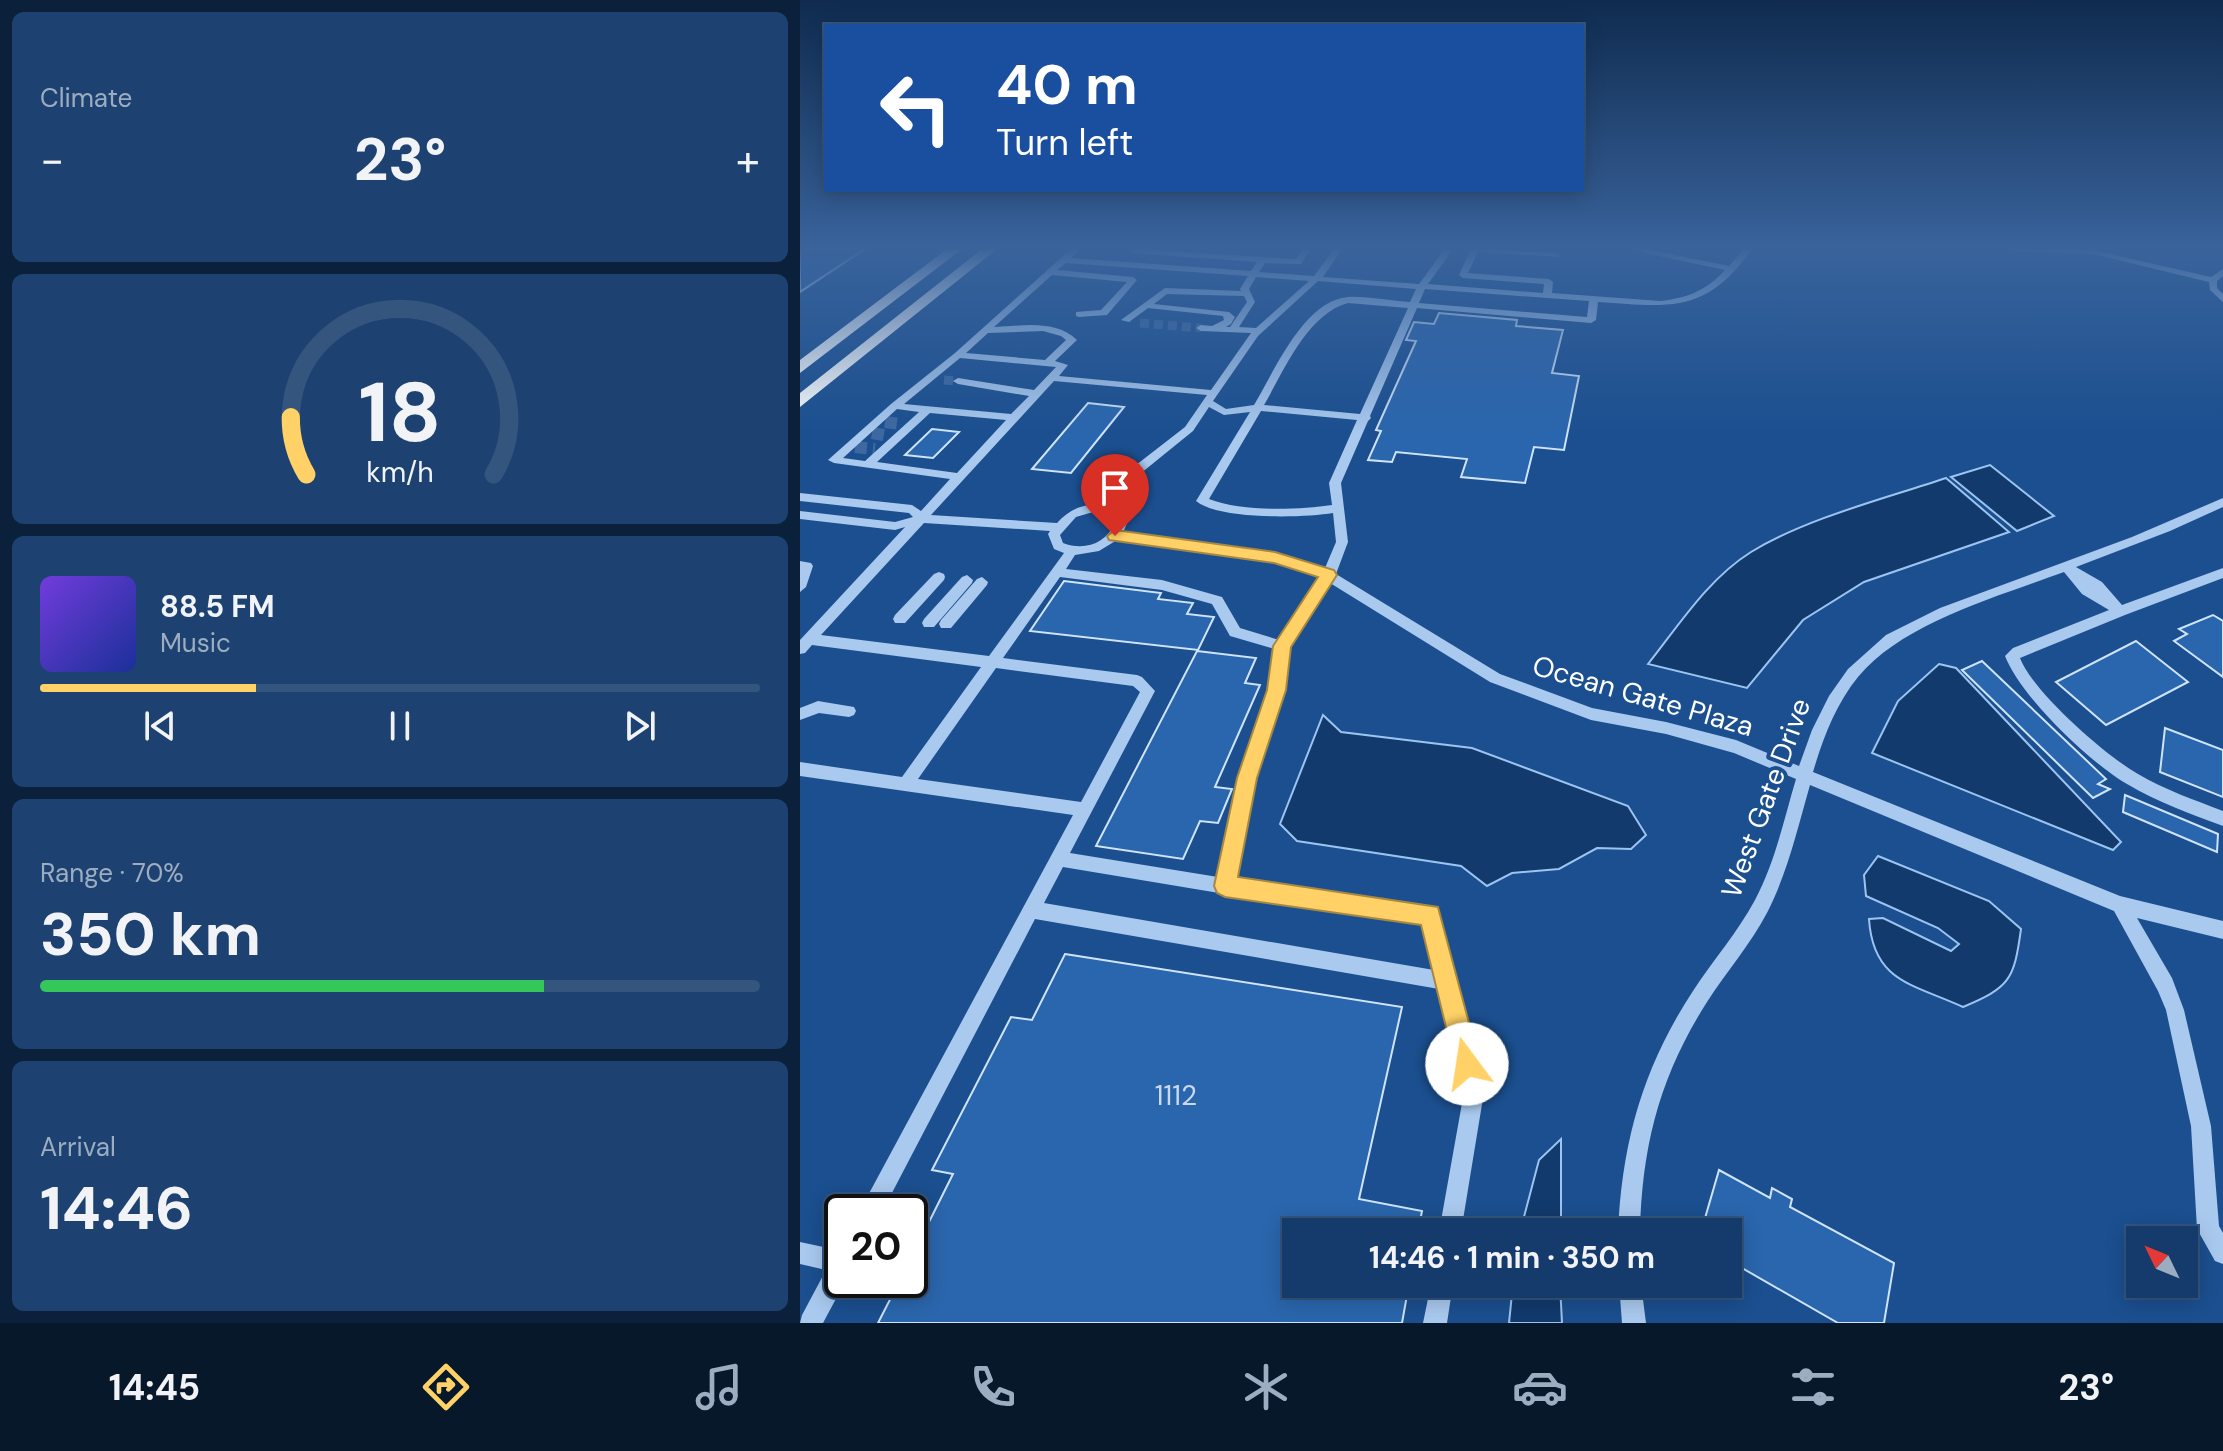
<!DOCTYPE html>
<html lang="en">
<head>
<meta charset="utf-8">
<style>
  :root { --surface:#143b6b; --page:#1d4271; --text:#f1f3f6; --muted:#9dadc1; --line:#33557e; --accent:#ffd166 }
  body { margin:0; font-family:"DM Sans",sans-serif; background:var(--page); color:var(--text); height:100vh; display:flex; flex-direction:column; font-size:30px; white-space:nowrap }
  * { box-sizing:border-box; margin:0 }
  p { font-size:26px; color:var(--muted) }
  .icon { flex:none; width:44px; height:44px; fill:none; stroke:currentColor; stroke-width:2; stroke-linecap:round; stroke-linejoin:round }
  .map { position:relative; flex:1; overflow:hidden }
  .side { display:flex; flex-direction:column; gap:12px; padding:12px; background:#0b203b; width:800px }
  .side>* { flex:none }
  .guide { position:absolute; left:24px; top:24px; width:760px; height:168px; border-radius:0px; box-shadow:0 4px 20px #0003,0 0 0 2px var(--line); background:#1a4fa0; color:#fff; overflow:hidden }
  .needle { width:52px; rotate:313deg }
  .tools { position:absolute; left:1326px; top:1226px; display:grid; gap:16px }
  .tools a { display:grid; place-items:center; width:72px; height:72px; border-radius:0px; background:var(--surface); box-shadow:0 4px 20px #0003,0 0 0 2px var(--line); font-size:40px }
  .speed { position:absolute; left:24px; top:1194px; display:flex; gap:16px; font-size:40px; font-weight:700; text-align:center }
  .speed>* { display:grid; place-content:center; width:104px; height:104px; border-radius:50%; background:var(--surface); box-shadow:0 4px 20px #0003,0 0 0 2px var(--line); line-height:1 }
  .speed .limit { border:4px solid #111; border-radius:12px; background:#fff; color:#111 }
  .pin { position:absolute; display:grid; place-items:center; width:68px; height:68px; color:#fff; margin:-82px -34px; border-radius:50% 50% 50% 0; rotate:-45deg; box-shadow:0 0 8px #0007 }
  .pin .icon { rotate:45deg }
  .me { position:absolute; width:88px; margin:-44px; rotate:346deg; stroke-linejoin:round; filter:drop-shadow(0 0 6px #0008) }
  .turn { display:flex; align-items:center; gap:28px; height:168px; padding:0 40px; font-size:36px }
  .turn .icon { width:104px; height:104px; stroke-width:2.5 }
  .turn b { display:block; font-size:56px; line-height:68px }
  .big { font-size:60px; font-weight:700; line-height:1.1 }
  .side .card { flex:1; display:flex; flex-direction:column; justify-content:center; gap:12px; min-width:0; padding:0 28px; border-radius:12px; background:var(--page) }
  .side .dial { align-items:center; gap:0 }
  .dial svg { height:208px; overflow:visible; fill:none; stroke:var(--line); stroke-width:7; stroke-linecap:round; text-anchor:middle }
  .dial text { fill:var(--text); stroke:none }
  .song { display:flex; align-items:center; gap:24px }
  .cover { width:96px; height:96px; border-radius:12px; background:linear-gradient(135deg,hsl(260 70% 55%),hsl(230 70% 35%)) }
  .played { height:8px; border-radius:4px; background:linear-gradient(90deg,var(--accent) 30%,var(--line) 30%) }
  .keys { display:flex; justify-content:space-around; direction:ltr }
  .heat { display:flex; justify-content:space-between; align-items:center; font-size:44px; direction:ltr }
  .charge { height:12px; border-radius:6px; background:linear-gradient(90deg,#34c759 70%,var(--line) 0) }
  .trip { position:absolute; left:482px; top:1218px; width:460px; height:80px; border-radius:0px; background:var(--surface); box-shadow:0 4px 20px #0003,0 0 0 2px var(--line); font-weight:700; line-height:80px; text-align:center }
  .menu { display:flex; height:128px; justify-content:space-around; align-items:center; background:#08182b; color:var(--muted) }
  .menu .icon { width:56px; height:56px }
  .menu .on { color:var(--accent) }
  .menu b { font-size:36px; color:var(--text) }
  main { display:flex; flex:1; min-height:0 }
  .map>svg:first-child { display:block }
  .water { fill:#123a6d; stroke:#9cc4f0; stroke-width:2 }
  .building { fill:#2a66ad; stroke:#cfe3fa; stroke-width:2 }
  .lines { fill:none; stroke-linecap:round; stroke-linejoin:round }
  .minor-tunnel-far1 { stroke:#3d69a0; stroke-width:9; stroke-dasharray:9 5; stroke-linecap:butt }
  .minor-tunnel { stroke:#3d69a0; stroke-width:12; stroke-dasharray:12 6; stroke-linecap:butt }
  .minor { fill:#a9c9ee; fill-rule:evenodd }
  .highway { fill:#fff; fill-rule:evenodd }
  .route { fill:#ffd166; stroke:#a68842; stroke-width:2 }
  .labels { text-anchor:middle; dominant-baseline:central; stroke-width:8; stroke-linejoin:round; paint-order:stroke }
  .street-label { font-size:28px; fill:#fff; stroke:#1b4f8f }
  .near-number-label { font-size:28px; fill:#cad9ea }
</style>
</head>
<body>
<main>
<section class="side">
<div class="card"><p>Climate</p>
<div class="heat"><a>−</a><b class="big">23°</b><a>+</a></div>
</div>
<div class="card dial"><svg viewBox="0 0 100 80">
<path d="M14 69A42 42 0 1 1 86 69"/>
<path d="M14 69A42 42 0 0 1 8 47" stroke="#ffd166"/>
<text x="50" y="56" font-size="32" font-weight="700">18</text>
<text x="50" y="72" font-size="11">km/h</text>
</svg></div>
<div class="card">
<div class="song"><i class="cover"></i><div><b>88.5 FM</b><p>Music</p></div></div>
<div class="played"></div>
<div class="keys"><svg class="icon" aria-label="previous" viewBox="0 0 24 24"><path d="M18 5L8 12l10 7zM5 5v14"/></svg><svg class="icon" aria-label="pause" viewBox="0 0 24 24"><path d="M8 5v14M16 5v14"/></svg><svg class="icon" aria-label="next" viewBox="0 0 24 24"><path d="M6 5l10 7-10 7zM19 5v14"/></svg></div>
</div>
<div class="card"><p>Range · 70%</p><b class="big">350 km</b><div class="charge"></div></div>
<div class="card"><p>Arrival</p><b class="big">14:46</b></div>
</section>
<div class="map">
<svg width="1423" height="1323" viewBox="0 0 1423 1323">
  <rect width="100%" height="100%" fill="#1b4f8f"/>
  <path class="water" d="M1190,465L1254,516L1217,531L1151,477Z
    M1146,478L1209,532L1064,582L1003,620L947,688L848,664C879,625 908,579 951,552C1007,518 1084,499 1146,478Z
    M1139,664L1156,668L1321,842L1313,850L1072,753L1098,701Z
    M523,715L541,732L672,748L828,806L846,835L831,849L797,848L759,869L712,873L687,886L661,866L497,841L480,824Z
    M1078,856L1189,901L1221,929C1214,980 1210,987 1163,1007C1113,984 1073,982 1069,919L1083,918L1151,951L1159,944L1138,928L1066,896L1064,875Z
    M761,1139V1232H720L739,1160Z
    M713,1284H760L762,1323H709Z"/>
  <path class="building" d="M0,249H65L0,292Z
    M639,313L717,320L716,326L763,330L752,373L779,376L764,450L734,447L725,483L661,477L667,459L596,452L592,462L568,460L581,431L576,430L616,341L606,340L614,322L634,324Z
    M288,403L324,407L271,473L232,469Z
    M132,429L159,432L133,458L105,455Z
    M264,581L361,593L358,599L393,603L387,614L414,617L398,650L230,631Z
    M1413,615L1423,621V677L1374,641L1387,634L1379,629Z
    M1336,641L1388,682L1306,725L1256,682Z
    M397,651L456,658L445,683L460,685L415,787L432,789L418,823L400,821L383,859L296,846Z
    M1182,661L1306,779L1298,784L1310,789L1293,798L1162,670Z
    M1365,728L1423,750V797L1360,772Z
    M1325,795L1418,834L1417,852L1323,812Z
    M265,954L602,1007L559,1199L622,1211L618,1232H496V1284H609L602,1323H78L100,1280H110V1260L153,1174L132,1170L211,1017L232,1020Z
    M919,1170L970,1198L972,1188L992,1199L990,1207L1094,1263L1084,1323H1038L928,1260V1232H901Z"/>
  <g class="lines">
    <path class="minor-tunnel-far1" d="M340,323L401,328
      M144,380L158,381
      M85,422L94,423"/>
    <path class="minor-tunnel" d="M85,422L101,424
      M72,433L89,436
      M55,447L75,449"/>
    <path class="minor" d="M271,249H280L271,258L451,271L457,262L332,253L328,251L335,249L496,259L503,249H511L501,264L465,263L459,272L514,276L534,249H542L523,277L619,284L645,249H653L628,284L743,293L744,284L663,278L659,275L671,249L756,253L760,255L759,257L678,252L668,273L749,279L753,282L752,293L860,301C887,298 906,291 925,270L836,251L832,249H846L929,266L944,249H952C906,314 871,307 798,302L796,320L791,323L617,308L570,416L571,418L568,421L541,483L548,542L536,574L700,674L792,708L866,722L936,740L999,766L1012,730L1029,696L1048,669L1086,635L1140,608L1332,537L1423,498V507L1370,531L1276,567L1302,582L1322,605L1423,568V578L1325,615L1220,658C1233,692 1306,756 1338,774C1365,790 1395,800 1423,811V826C1391,814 1357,802 1327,784C1289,762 1221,697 1205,656L1213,648L1309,610L1282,594L1264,572C1199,596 1102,623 1058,677C1036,704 1023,738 1013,772L1320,896L1423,921V939L1337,918L1372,978L1384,1010L1411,1126L1419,1226L1423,1233V1264L1415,1261L1397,1229L1391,1126L1366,1010L1358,991L1314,911L1010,785C998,827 988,871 968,911C951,944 927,971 907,1002C860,1076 842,1145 840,1232H818C822,1142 843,1067 893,991C913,960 938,932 955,900C975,863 984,819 996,779L934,753L866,734L791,720L690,682L530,583L489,647L484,690L455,778L435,879L636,909L684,1092L661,1232H639L664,1092L639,989L235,919L82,1212H59L273,815L0,776V762L102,777L181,667L12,645L5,653L0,654V640L105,527L95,530L0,519V511L95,522L113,517L109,513L0,501V493L112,505L121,511L150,479L34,463L28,460L91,404L155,353ZM266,263L448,276L440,289L441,291L365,288L321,320L329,322L348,308L423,316L424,320L412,326L401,325L396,328L401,331L451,333L411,390L259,376L268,365L255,361L277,340C255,319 222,326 194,327L252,275L327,282L301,310L276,312V316L279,317L307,315L337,280L333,277L257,270ZM456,277L509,281L456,328L439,327L455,302L449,289ZM518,281L616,289L610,302C590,301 568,296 548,297C504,300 474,372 454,405L426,409L413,401L458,336ZM625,289L789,301L787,317L619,303ZM367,294L444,296L447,302L430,327H426L431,324L435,317L429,312L354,304ZM548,303L608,308L560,414L464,405C484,371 507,314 548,303ZM243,331L261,336L266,340L245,360L166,353L188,333ZM160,358L256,367L234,390L158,378L153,381L158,384L229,396L211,414L104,404ZM254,381L407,395L385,427L327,472L299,505C282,503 268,511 257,523L131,515ZM409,407L424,415L450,412L396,501C419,520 503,518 533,513L536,542L525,568L475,554L323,533L327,523L321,510L310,508L335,478L393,431ZM97,409L119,412L65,461L43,458ZM461,411L557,420L529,483L532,505C497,510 442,512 409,499ZM130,413L206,420L157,473L77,462ZM293,512L312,516L315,523C306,544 284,551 263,543L260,535L276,517ZM124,523L250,531L248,534L254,549L264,553L189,656L21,635ZM317,540L475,562L521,577L479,640L440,628L422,597L362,580L266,569L275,555L299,551ZM260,577L362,590L412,604L430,636L475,649L470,690L439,778L418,877L270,853L355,691L342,677L337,675L203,658ZM196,668L333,686L340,692L281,802L118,779ZM263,867L425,894L623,923L634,970L244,903Z
      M1210,249L1293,250L1411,277L1423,269V276L1417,281V288L1423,294V302L1410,290L1409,282L1293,254L1214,251Z
      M0,561L11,563L13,566L6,587L0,592Z
      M139,572L144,574L145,577L144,580L105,623H95L93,619L95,615L134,574Z
      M167,575L173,580L172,583L134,627H124L122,623L124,619L162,577Z
      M182,577L188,582L187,585L151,628H141L139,624L141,620L177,579Z
      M18,701L54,707L56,711L54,715L49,717L19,713L0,720V708Z
      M0,1242L42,1251V1280H46L23,1323H0L2,1315L26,1270L0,1264Z
      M631,1284H653L647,1323H623Z
      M819,1284H841L846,1323H822Z"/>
    <path class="highway" d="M147,249H162L0,373V360Z
      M182,249H197L0,407V393Z"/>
  </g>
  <linearGradient id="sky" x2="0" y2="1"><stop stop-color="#0f2b4f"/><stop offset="0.57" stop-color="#39639b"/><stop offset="1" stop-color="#39639b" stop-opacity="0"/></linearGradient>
  <rect width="1423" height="434" fill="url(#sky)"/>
  <path class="route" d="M315,530L475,552L534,570L537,575L491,647L486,690L457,778L438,877L638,907L680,1064L676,1073L667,1077L658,1073L655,1064L621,925L425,897L417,893L414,886L437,778L467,690L473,646L518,577L474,563L309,540L307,536Z"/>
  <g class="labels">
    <g class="street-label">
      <text transform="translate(843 696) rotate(16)">Ocean Gate Plaza</text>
      <text transform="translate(966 798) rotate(-70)">West Gate Drive</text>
    </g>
    <g class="near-number-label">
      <text x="376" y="1095">1112</text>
    </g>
  </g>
</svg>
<div class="tools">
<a><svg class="needle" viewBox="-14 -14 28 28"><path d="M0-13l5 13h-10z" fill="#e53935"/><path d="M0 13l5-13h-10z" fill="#9dadc1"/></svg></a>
</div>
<div class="speed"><div class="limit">20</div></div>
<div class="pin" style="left:315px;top:536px;background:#d93025"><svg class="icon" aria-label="arrive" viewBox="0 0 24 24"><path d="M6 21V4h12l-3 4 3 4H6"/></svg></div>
<svg class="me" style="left:667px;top:1064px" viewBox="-20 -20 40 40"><circle r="19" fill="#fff"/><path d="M0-13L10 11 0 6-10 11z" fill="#ffd166"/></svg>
<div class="trip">14:46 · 1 min · 350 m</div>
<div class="guide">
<div class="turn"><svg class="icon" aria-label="left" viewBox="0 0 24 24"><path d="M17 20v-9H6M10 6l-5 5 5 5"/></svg><div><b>40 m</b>Turn left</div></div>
</div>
</div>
</main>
<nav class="menu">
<b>14:45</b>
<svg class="icon on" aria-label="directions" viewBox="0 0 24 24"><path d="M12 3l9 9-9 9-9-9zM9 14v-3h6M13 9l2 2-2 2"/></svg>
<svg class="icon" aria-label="music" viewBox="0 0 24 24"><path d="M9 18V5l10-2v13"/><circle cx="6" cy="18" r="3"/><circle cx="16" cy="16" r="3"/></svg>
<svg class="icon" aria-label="phone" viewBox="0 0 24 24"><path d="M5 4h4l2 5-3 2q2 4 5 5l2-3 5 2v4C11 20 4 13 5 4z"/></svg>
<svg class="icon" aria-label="climate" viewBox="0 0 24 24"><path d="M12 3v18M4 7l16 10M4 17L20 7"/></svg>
<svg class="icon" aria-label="car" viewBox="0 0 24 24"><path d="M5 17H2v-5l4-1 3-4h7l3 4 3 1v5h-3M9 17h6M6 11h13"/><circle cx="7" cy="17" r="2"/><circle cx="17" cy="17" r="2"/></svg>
<svg class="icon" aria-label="filters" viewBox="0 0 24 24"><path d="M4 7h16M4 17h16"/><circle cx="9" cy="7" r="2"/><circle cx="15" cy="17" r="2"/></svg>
<b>23°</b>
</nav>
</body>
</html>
